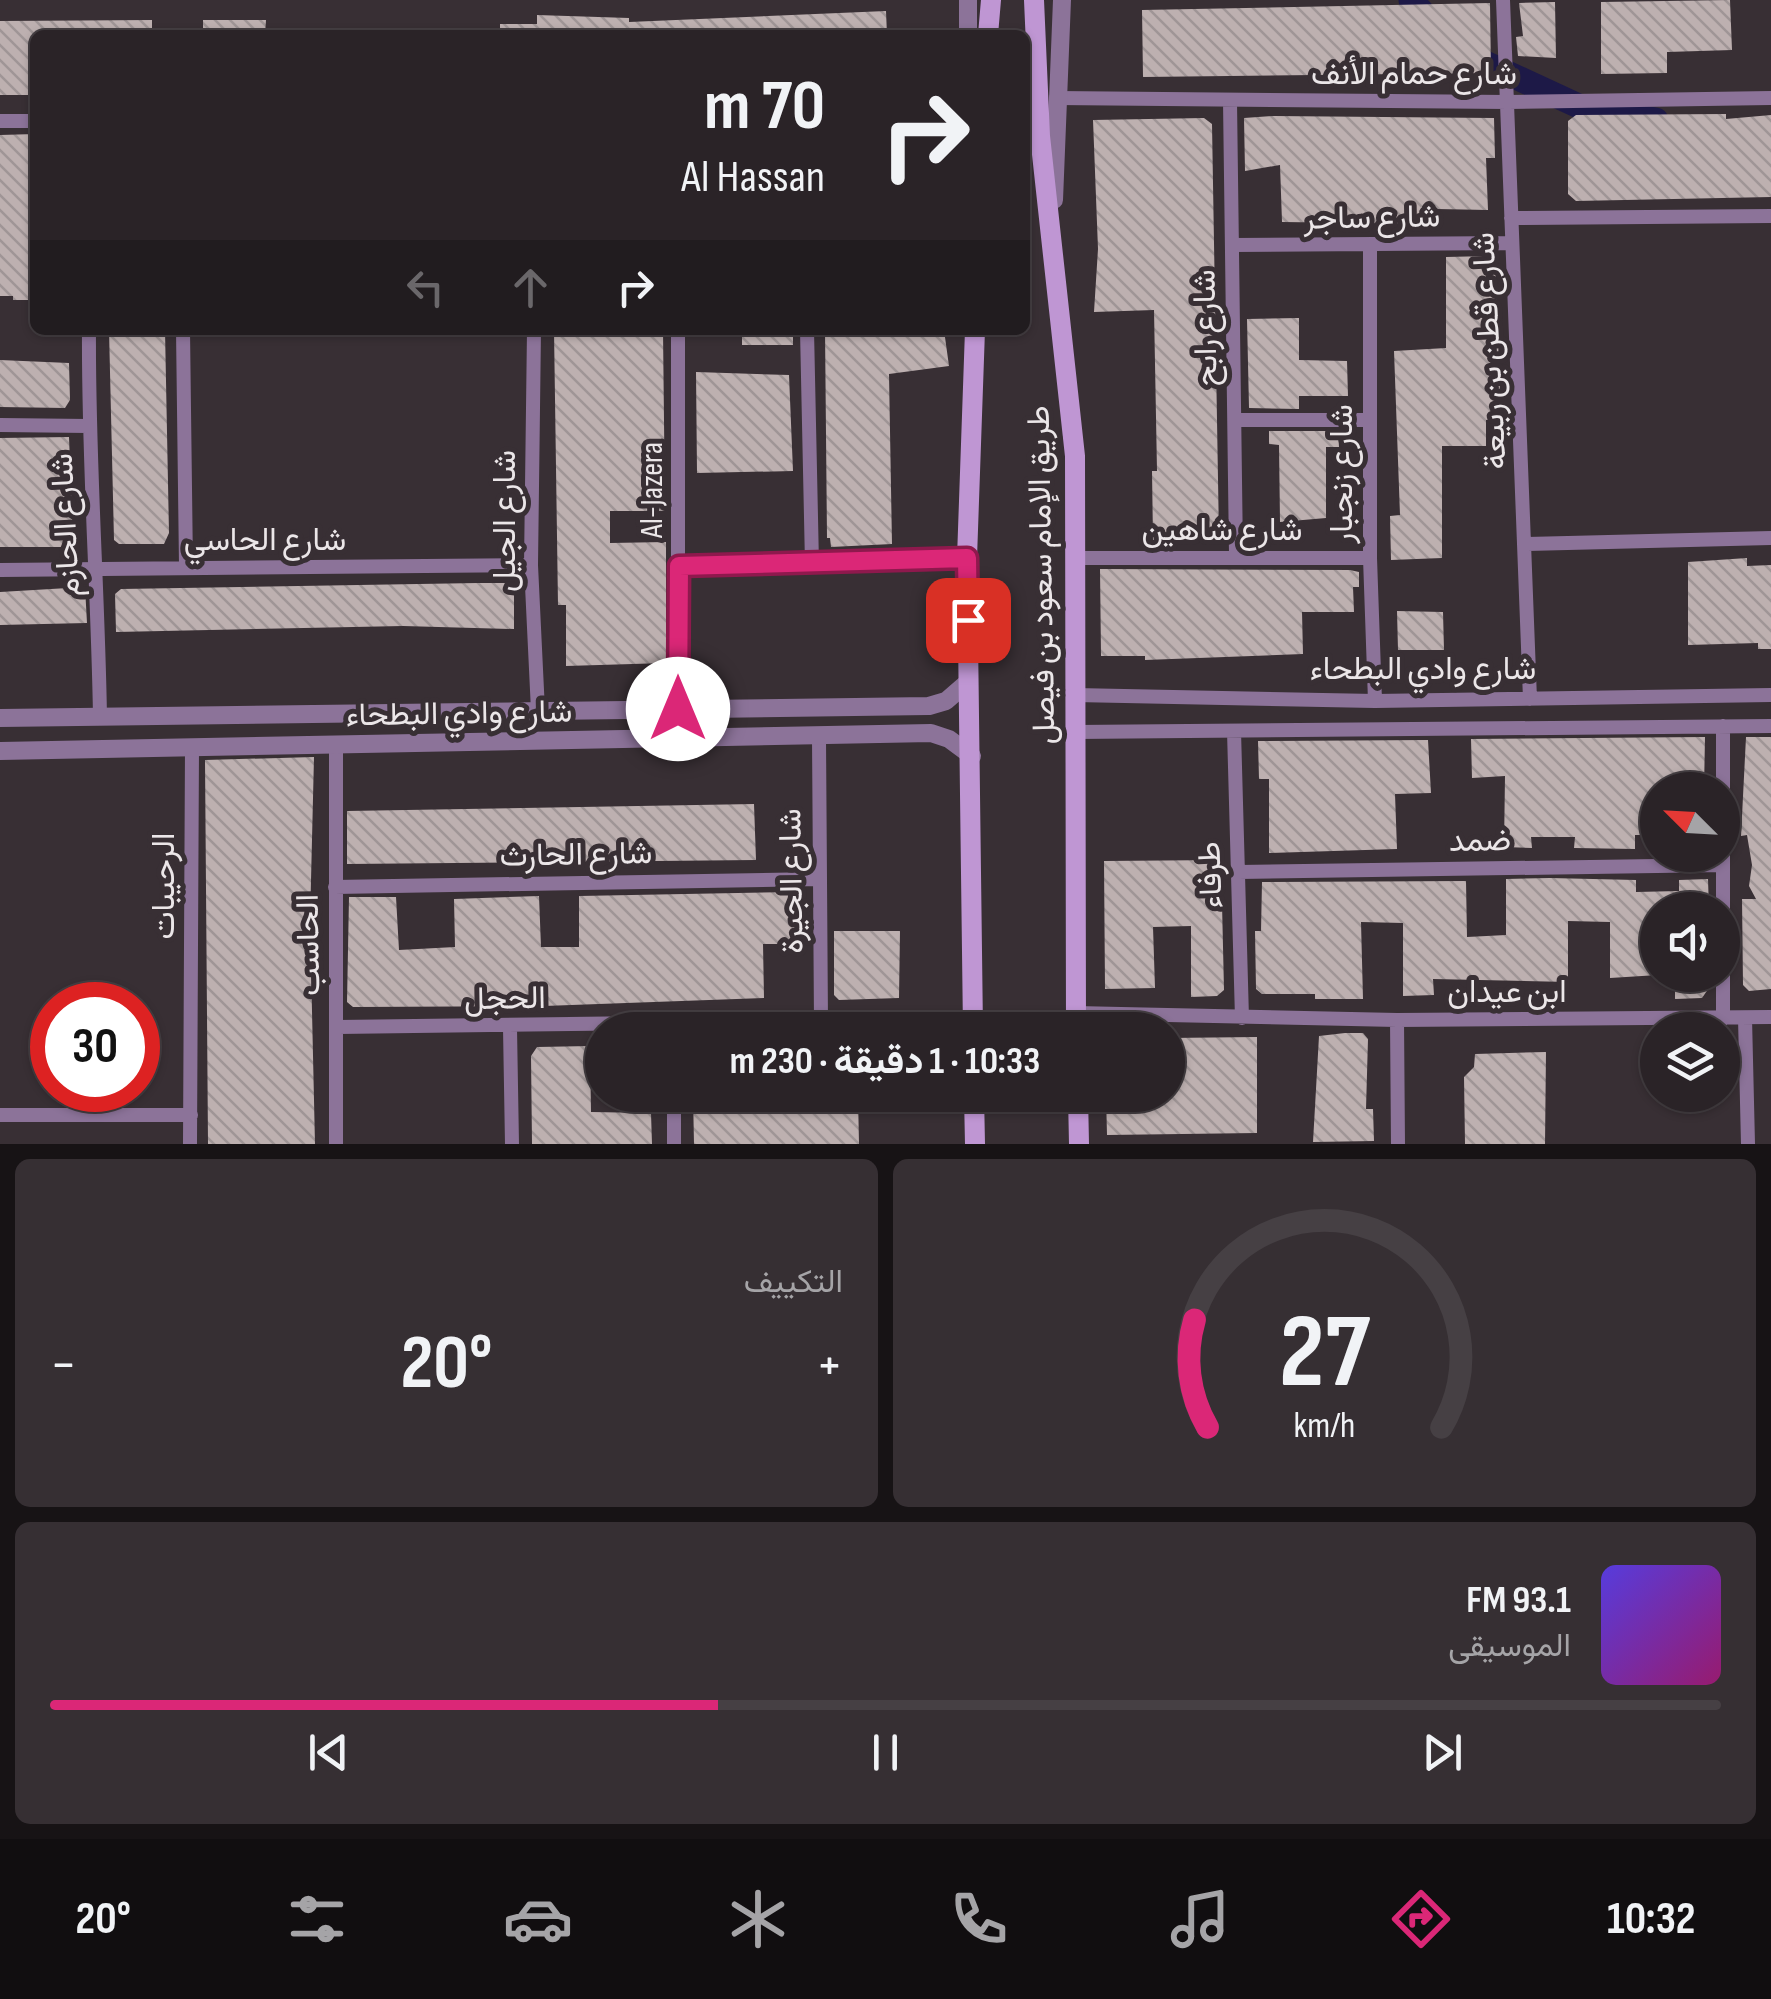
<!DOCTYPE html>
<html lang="ar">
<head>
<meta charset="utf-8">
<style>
  :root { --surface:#2a2327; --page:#362f33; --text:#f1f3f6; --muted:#a5a4a7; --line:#464044; --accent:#db2777 }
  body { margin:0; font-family:"Sofia Sans Condensed",Vazirmatn,sans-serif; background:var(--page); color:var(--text); direction:rtl; height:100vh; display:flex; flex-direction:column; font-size:38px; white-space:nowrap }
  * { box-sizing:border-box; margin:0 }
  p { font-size:32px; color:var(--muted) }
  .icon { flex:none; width:55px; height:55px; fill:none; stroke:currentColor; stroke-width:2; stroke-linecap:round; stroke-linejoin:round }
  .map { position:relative; height:1144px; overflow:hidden; direction:ltr }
  .details { display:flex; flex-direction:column; gap:15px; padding:15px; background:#171315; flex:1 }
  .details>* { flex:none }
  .guide { position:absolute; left:30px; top:30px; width:1000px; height:305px; border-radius:15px; box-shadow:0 2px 8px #0004,0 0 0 2px var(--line); direction:rtl; background:#2a2327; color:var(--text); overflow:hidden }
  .needle { width:65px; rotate:294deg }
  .buttons { position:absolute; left:1640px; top:772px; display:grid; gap:20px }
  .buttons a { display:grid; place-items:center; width:100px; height:100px; border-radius:50%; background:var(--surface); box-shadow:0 2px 8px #0004,0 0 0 2px var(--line); font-size:50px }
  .speed { position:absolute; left:30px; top:982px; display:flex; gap:20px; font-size:50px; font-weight:700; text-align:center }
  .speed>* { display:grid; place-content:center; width:130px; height:130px; border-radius:50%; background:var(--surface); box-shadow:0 2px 8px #0004,0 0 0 2px var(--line); line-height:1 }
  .speed .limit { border:15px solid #d22; background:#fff; color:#111 }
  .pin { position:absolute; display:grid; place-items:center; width:85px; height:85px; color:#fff; margin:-42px; border-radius:20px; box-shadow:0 5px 15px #0006 }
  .me { position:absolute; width:110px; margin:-55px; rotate:0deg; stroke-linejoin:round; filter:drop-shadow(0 0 8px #0008) }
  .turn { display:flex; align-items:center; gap:35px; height:210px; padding:0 40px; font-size:45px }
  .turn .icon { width:130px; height:130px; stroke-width:2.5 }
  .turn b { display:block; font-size:70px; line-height:85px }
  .lanes { display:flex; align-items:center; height:95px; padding:0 40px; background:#0003; justify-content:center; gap:50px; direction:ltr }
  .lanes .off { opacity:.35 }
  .big { font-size:75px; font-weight:700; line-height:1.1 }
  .details .card { flex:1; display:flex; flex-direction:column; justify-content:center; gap:15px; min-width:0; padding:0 35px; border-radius:15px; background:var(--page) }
  .details .dial { align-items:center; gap:0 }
  .dial svg { height:260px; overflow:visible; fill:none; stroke:var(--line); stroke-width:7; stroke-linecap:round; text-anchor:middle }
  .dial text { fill:var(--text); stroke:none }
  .song { display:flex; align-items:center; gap:30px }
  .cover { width:120px; height:120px; border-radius:15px; background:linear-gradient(135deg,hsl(250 70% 55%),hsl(320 70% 35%)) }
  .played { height:10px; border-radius:5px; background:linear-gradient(90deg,var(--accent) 40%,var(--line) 40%) }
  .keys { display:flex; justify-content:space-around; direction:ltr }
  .heat { display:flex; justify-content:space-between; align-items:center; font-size:55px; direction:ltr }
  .details .tiles { flex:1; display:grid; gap:15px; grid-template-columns:1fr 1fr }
  .card:last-child { grid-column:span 2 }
  .trip { position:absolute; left:585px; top:1012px; width:600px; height:100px; border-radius:50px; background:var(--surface); box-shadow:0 2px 8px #0004,0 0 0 2px var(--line); font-weight:700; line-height:100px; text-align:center; direction:rtl }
  .dock { display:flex; height:160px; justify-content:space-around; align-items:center; background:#110e10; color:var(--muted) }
  .dock .icon { width:70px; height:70px }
  .dock .active { color:var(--accent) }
  .dock b { font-size:45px; color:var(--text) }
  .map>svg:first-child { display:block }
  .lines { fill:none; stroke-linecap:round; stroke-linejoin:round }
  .river { stroke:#1d1947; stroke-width:25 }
  .building { fill:url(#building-back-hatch) }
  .minor { stroke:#8c7399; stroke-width:14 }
  .tertiary { stroke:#8c7399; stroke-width:18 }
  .secondary { stroke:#bf96d3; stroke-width:20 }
  .route-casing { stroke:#8e194d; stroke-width:25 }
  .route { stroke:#db2777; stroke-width:18 }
  .labels { text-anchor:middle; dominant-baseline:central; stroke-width:10; stroke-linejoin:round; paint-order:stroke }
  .street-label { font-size:32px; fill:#ebe6e8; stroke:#382f34 }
</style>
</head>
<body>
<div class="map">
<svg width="1771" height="1144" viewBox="0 0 1771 1144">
  <defs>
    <pattern id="building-back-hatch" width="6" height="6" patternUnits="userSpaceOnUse" patternTransform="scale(2.5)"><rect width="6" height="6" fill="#bdb0b0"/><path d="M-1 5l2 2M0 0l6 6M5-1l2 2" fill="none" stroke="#9f9596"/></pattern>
  </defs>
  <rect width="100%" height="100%" fill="#382f34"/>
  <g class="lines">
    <path class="river" d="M1411,0L1457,50L1583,108L1656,120"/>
  </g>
  <path class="building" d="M1730,0L1732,50L1667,52V73L1601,74V2Z
    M1555,2L1556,58L1518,56L1516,37L1523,36L1519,3Z
    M1490,3L1491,73L1143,77L1142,10Z
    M886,11L887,35H500V24H537V15L629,18V22Z
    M152,20V35H35V95H0V21Z
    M203,20H266L265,35H203Z
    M1726,114V119L1771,115V197L1576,201L1568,194V121L1576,115Z
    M1273,116L1494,118L1495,158H1486L1488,210L1437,209V224L1282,222L1280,165L1245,171L1244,118Z
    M1204,118L1212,124L1219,538L1153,540L1152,471H1157L1154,310L1094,312L1098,249L1093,120Z
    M35,134V300H13V296H0V135Z
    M1488,256L1495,262L1501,419L1486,420V446H1442V558L1391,560L1390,516L1400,515L1394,351L1446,348V257Z
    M1299,318V360L1347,361L1348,396H1299V409L1249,408L1247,319Z
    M109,330H165L169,533L164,544H119L114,540Z
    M554,330H663L665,511H610V543L666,542V663L566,666V605H558Z
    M742,330H793V345H742Z
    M825,330H944L949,366L889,374L892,544L831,547L830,538H827Z
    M0,360L69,363L70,400L65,408L0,407Z
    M696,372L789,375L793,471L697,473Z
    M1269,431H1338L1339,447H1326V518L1280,522L1279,445L1269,444Z
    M69,437L73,540L65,547H0V438Z
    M1747,558V566L1771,565V649H1758V643L1688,645V562Z
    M1100,569L1350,570L1359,572V587H1353L1354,612H1302L1303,654L1145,660V656H1101Z
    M478,583H509L514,590V629L403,626L116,632L115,594L121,589Z
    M85,587L87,623L0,625V592Z
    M1397,611L1443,612L1444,650H1398Z
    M1705,737L1704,790H1658V835H1635V849L1574,848L1575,837H1531L1532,848L1504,847L1505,776L1472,778L1471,739Z
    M1746,737H1771V989L1749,991L1743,985L1742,899H1756L1749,886L1752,865L1747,835L1741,836Z
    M1428,740L1431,793L1395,794L1397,849L1269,853V779H1259L1258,741Z
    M314,757L310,922L315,1144H208L205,760Z
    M754,804L756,860L347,864V811Z
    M1221,860L1224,990L1217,996L1191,997V926L1153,927L1155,988L1105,989L1104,861Z
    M1550,878L1636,880V892L1679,891V880L1708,879L1709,910H1658V975L1610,978V922L1568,921V982L1433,979L1434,995L1403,996V923L1361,922L1363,999H1315V994H1262L1256,989L1255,931H1261L1262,882L1466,881L1467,937L1506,935V879Z
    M794,892L801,898V944H763L764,998L544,1006L353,1007L347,1002L349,897H396L399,950L455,947L454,899L539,896L541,947H579V896Z
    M834,931H900L899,998L839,1000L834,995Z
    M1675,975H1711V985L1702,998L1675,999Z
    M1345,1033H1363L1368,1039L1366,1109H1373L1374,1141L1313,1142L1319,1036Z
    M1257,1037V1133L1107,1135L1106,1095H1168V1038Z
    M590,1046L591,1112L651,1113L652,1144H532L531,1056L537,1047Z
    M1546,1052L1545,1144H1465L1464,1077L1474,1067L1475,1054Z
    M693,1095L858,1096L859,1144H694Z"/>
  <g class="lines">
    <path class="minor" d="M1503,0L1530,699
      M1056,98L1508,102L1771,98
      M1230,101L1236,555
      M0,121H35
      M1511,218L1771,216
      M1233,245L1512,243
      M1370,247V558L1375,701
      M89,330C88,459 98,588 100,717
      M183,330L186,567
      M534,330L531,565L538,711
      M807,330L812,564
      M1235,420H1369
      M0,425L88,426
      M1527,544L1771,538
      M1075,558H1370
      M679,566L967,558
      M0,570L531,565
      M1075,695L1375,701L1771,695
      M678,709V330
      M1723,726V1019
      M1234,731L1242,1018
      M1076,732L1771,726
      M819,738L821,1022
      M1239,872L1723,865
      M335,887L819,879
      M1075,1013L1397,1020L1771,1017
      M1745,1018L1748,1144
      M1397,1020L1398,1144
      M338,1027L972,1019
      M510,1028L512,1144
      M674,1095V1144
      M0,1115H191
      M190,1144L192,748
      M336,1144V746"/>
    <path class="tertiary" d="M968,35V0
      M1054,200L1062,0
      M0,718L929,706L946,701L969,681
      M0,751L931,733L949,739L972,756"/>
    <path class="secondary" d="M1034,0L1040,136L1075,456L1076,1030
      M988,35L991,0
      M973,1030L967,558L975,330
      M974,1095L975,1144
      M1078,1095L1079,1144"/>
  </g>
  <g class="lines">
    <g class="route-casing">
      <path id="route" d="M678,709L679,566L967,558L968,620"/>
    </g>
    <use href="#route" class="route"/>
  </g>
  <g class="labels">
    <g class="street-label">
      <text x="1414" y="74">شارع حمام الأنف</text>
      <text transform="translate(1372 218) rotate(-1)">شارع ساجر</text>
      <text transform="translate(1206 328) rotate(-91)">شارع رابح</text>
      <text transform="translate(1490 351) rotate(-93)">شارع قطن بن ربيعة</text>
      <text transform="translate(1342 474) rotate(-90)">شارع زنجبار</text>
      <text transform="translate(652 490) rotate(-90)">Al-Jazera</text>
      <text transform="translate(505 521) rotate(-90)">شارع الجيل</text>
      <text transform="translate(66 525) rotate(-93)">شارع الحازم</text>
      <text x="1222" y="530">شارع شاهين</text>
      <text x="265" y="540">شارع الحاسي</text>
      <text transform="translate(1042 575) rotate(-91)">طريق الإمام سعود بن فيصل</text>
      <text x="1423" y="669">شارع وادي البطحاء</text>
      <text transform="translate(459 714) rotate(-1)">شارع وادي البطحاء</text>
      <text transform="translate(1480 841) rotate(-1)">ضمد</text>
      <text transform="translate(576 855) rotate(-1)">شارع الحارث</text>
      <text transform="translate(1211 875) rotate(-92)">طرفاء</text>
      <text transform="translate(792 881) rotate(-91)">شارع الجيرة</text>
      <text transform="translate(164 886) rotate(-90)">الرحيبات</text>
      <text transform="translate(309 945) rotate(-91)">الحاسب</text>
      <text x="1507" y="992">ابن عيدان</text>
      <text transform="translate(505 999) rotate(-1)">الحجل</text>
    </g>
  </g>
</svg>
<div class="buttons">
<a><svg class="needle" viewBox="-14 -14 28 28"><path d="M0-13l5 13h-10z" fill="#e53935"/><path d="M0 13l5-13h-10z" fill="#a5a4a7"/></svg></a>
<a><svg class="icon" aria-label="sound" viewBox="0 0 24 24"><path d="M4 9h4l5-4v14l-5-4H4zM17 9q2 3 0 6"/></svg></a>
<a><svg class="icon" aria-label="layers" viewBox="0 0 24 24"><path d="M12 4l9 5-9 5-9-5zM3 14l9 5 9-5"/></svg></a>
</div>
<div class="speed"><div class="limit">30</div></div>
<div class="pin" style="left:968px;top:620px;background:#d93025"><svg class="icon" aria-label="arrive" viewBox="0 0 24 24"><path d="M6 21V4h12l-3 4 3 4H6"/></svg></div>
<svg class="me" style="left:678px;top:709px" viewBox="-20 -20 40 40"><circle r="19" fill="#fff"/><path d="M0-13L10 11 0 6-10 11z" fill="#db2777"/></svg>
<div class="trip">10:33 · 1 دقيقة · 230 m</div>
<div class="guide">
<div class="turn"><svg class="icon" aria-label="right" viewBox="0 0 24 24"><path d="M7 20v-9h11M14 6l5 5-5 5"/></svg><div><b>70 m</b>Al Hassan</div></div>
<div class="lanes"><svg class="icon off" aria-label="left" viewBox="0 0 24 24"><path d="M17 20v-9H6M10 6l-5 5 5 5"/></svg><svg class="icon off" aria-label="ahead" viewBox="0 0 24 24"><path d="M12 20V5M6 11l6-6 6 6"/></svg><svg class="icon" aria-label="right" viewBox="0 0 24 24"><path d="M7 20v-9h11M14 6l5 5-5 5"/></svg></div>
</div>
</div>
<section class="details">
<div class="tiles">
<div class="card dial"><svg viewBox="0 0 100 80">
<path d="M14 69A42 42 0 1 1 86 69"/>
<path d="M14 69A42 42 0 0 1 10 36" stroke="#db2777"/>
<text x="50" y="56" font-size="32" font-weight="700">27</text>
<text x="50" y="72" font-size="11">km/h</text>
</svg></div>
<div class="card"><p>التكييف</p>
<div class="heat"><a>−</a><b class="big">20°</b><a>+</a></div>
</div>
<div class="card">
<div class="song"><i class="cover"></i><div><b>93.1 FM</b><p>الموسيقى</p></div></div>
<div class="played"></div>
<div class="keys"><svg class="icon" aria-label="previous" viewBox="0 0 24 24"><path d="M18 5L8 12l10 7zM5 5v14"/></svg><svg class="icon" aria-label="pause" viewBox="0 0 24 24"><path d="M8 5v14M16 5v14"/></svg><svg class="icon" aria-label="next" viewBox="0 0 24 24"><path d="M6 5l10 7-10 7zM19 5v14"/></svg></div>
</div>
</div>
</section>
<nav class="dock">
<b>10:32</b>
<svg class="icon active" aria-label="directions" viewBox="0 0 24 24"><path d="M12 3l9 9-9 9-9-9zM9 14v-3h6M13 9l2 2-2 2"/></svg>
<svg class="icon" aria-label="music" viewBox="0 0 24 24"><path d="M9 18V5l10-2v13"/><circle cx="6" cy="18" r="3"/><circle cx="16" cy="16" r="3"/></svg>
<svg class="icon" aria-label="phone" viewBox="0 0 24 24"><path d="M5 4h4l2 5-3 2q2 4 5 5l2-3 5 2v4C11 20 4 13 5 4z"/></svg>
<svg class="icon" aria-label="climate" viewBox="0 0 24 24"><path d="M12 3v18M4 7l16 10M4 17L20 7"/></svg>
<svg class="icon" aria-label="car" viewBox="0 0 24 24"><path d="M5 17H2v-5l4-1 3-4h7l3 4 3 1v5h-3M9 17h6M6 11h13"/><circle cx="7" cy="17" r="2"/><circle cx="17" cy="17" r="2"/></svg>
<svg class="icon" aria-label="filters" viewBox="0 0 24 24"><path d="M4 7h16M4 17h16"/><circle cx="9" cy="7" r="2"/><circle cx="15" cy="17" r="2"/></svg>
<b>20°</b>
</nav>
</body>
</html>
